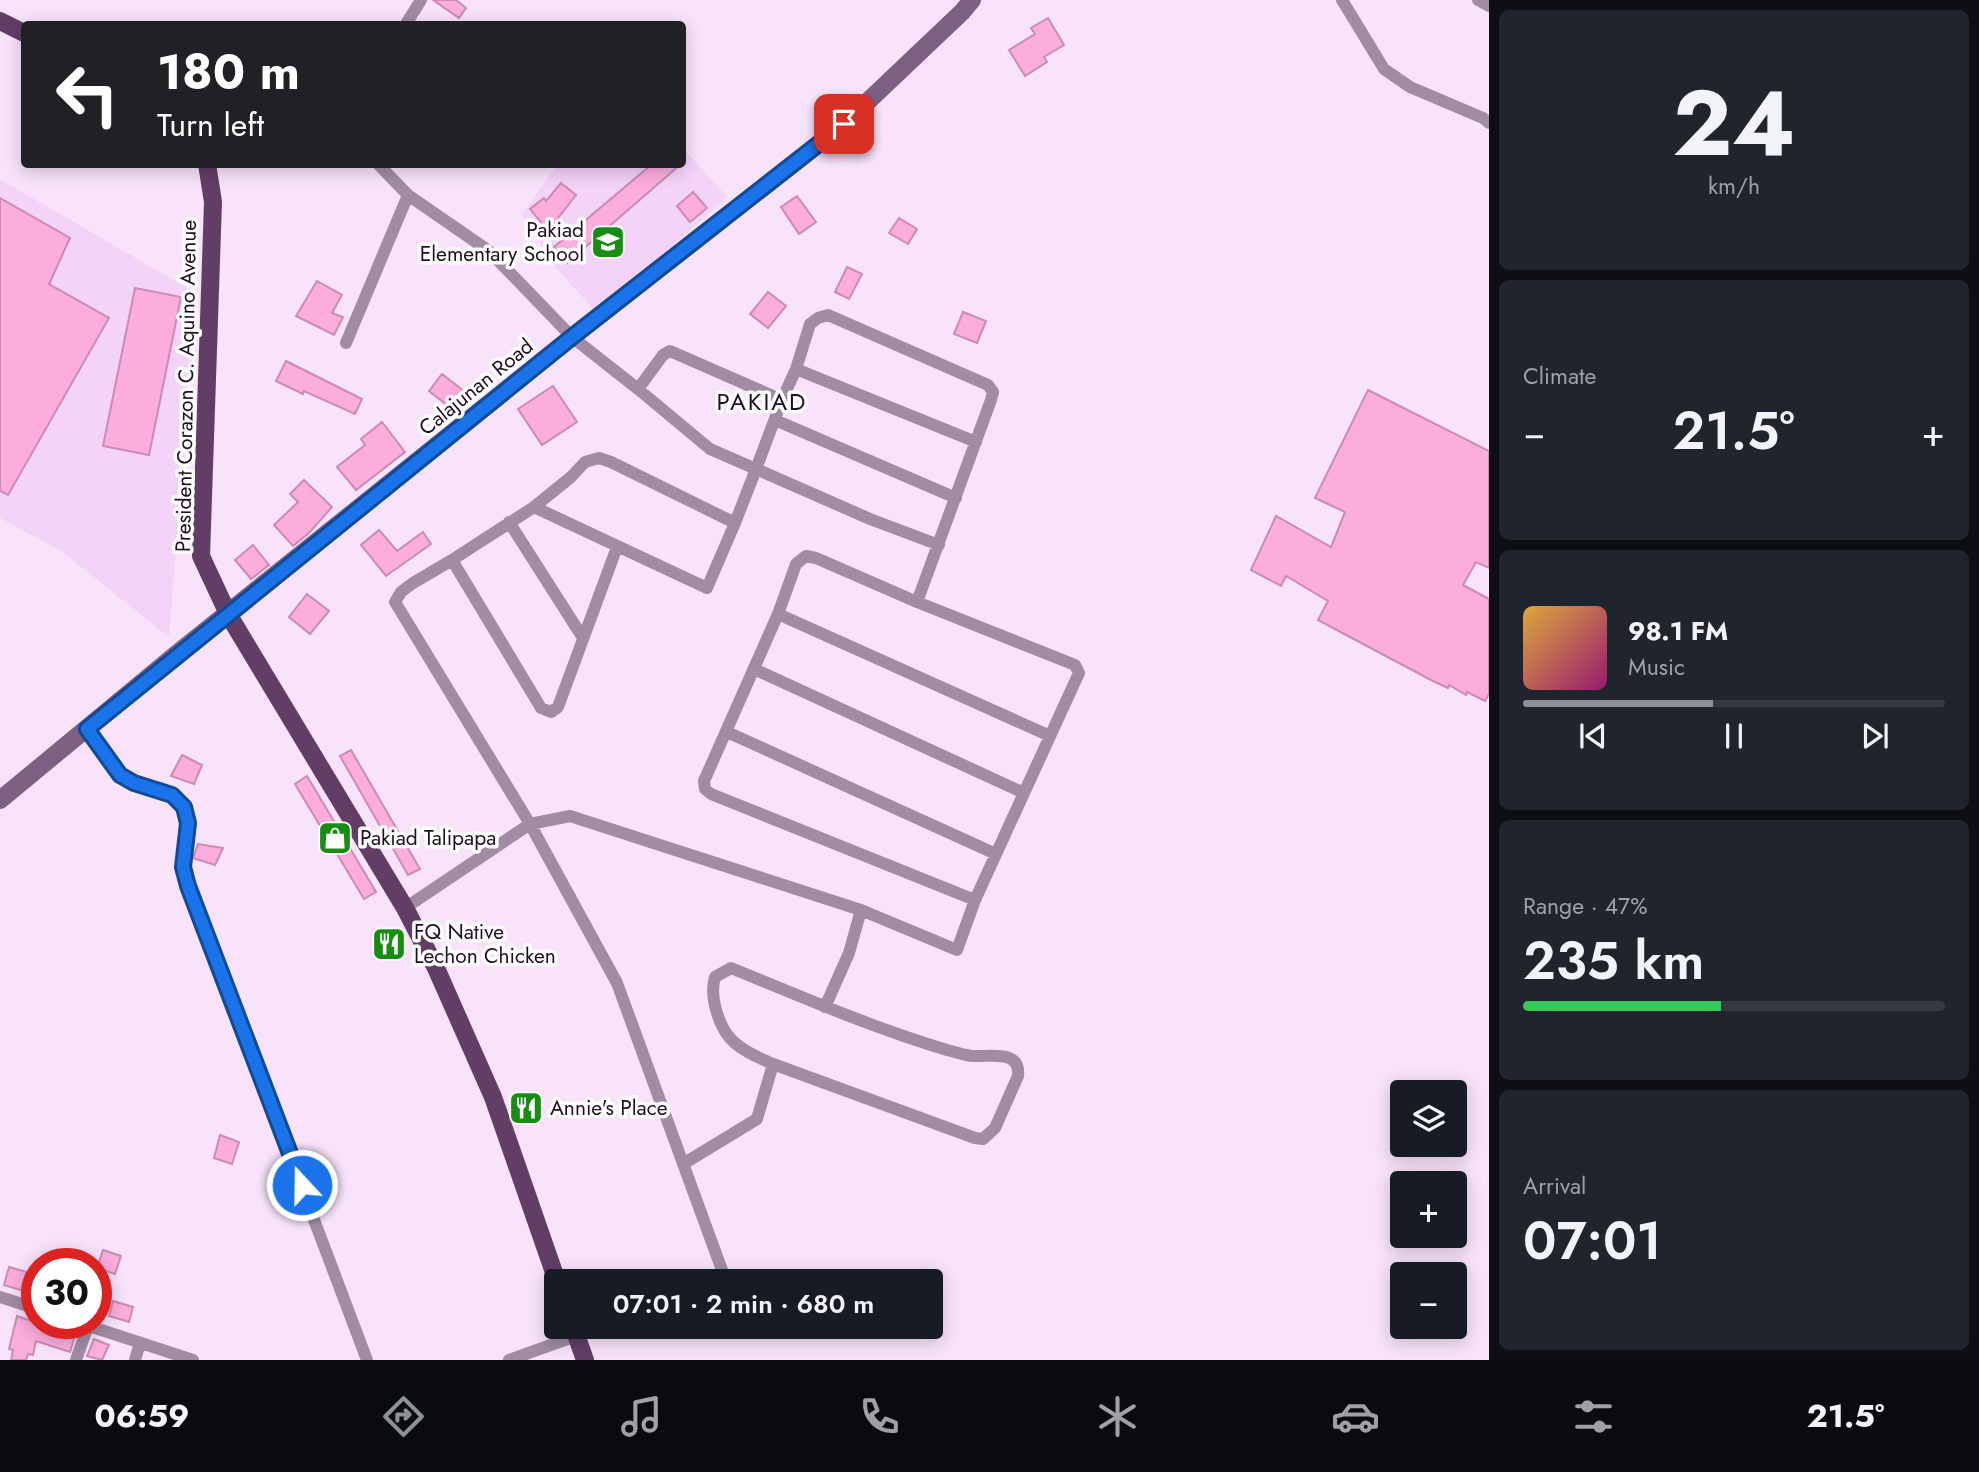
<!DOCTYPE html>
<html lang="en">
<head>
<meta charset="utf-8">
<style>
  :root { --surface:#171b24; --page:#20242c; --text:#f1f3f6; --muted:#9ea1a6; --line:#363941; --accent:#8c9099 }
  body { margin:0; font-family:Jost,sans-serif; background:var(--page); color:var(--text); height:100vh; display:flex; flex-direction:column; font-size:26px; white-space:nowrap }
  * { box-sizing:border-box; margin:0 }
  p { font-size:23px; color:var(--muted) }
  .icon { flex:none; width:38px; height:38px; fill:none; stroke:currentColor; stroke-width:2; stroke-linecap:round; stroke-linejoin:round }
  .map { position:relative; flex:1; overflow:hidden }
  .drawer { display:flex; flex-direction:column; gap:10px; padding:10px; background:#0d0f14; width:490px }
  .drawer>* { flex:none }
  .top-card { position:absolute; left:21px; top:21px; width:665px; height:147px; border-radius:7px; box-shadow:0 4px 18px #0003; background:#202124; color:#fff; overflow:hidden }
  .controls { position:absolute; left:1390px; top:1080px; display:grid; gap:14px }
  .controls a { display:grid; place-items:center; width:77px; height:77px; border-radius:7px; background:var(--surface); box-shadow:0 4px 18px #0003; font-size:35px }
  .speed { position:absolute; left:21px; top:1248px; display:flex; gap:14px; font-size:35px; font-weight:700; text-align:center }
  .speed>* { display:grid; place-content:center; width:91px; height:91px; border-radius:50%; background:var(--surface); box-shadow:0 4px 18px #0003; line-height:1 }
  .speed .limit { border:10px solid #d22; background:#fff; color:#111 }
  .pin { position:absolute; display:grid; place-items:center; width:60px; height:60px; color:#fff; margin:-30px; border-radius:14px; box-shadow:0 4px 10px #0006 }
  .me { position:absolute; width:77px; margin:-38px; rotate:339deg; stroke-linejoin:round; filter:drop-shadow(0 0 5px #0008) }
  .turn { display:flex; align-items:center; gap:24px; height:147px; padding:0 21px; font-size:32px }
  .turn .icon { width:91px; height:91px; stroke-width:2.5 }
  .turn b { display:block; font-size:49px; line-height:60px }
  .big { font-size:52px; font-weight:600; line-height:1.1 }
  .drawer .card { flex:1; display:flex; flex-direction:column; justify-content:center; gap:10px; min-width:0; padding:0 24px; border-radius:10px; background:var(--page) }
  .drawer .dial { align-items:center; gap:0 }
  .dial b { font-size:91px; line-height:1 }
  .song { display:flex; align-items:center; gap:21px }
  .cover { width:84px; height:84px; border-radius:10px; background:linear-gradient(135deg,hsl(40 70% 55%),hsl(320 70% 35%)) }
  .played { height:7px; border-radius:4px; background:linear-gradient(90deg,var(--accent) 45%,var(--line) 45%) }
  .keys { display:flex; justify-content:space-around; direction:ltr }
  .heat { display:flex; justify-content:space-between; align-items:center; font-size:38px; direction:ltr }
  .charge { height:10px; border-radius:5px; background:linear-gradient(90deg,#34c759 47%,var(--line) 0) }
  .trip { position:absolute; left:544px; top:1269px; width:399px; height:70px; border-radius:7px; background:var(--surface); box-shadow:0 4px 18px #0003; font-weight:600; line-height:70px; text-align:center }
  .tabs { display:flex; height:112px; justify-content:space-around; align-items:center; background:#090b0e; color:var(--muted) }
  .tabs .icon { width:49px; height:49px }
  .tabs .active { color:var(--accent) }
  .tabs b { font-size:32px; color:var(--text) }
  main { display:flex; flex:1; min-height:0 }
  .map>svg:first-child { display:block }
  .built { fill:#f4d3f9 }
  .building { fill:#fcaddd; stroke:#cb8bb2; stroke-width:2 }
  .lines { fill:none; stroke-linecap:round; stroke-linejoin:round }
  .minor { stroke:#a18ca4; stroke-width:12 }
  .secondary { stroke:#7d5f81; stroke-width:18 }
  .primary { stroke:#623e67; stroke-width:18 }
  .route-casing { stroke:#114b97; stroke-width:18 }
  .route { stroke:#1a73e8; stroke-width:12 }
  .labels { text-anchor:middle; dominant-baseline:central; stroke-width:7; stroke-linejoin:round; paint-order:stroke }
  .poi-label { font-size:21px; fill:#200f23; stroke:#fff; text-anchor:start }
  .street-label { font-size:21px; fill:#200f23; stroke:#fff }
  .quarter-label { font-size:24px; letter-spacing:2px; fill:#200f23; stroke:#fff }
</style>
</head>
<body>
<main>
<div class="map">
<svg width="1489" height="1360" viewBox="0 0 1489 1360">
  <rect width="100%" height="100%" fill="#f8e3fa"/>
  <path class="built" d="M683,148L727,197L597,313L556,268L522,215L557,165L682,164Z
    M0,179L196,293L169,637L64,553L0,518Z"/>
  <path class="building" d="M433,0H456L466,8L459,18Z
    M1048,18L1064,45L1044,57L1047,62L1025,76L1009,50L1035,34L1031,28Z
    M652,164H681L567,263L554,247Z
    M561,183L576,195L548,231L530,209L544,198L546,201Z
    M693,192L707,208L690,222L677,206Z
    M797,196L816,222L799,234L781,207Z
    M0,198L70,238L49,284L109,318L8,495L0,491Z
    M899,218L917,229L908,244L889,233Z
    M847,267L862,274L849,299L835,292Z
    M317,281L342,295L332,313L343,317L334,335L296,316Z
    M135,288L181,297L149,455L103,446Z
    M768,292L786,306L768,328L750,314Z
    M963,312L986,321L977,343L954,334Z
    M286,361L362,399L355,414L304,391L303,394L276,381Z
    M442,374L469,395L456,412L429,391Z
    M553,386L577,422L542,445L518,409Z
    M1368,390L1489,451V568L1476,562L1463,585L1489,599V694L1485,701L1467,692L1466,695L1449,685L1448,688L1431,680L1318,620L1328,601L1286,576L1281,586L1251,570L1276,516L1331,547L1345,512L1315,498Z
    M382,422L405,452L356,490L337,467L365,445L361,439Z
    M304,480L332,507L309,533L293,546L274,525L298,502L290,494Z
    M379,530L397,551L423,532L431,544L386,576L361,545Z
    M253,545L269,565L251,579L235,560Z
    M307,594L329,611L310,634L289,617Z
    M351,750L420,869L408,875L340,756Z
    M182,755L202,765L194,784L171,776Z
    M307,776L376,892L364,899L295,784Z
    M198,844L223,848L215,865L193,858Z
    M220,1135L239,1142L232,1164L214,1158Z
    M103,1250L121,1256L115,1274L97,1268Z
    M9,1267L37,1275V1295L4,1285Z
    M113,1301L133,1307L129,1322L109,1316Z
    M17,1316L75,1336L70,1352L36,1341L33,1355L28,1354L26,1360H11L13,1350L9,1349Z
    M94,1339L109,1345L102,1360L87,1356Z"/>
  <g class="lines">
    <path class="minor" d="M1342,0L1384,69L1410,87L1483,118L1489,123
      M1478,0L1489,6
      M406,24L421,0
      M378,164L408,195L489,251L572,337L638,389L663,355L670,351L782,400L796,369L810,324L818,318L828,315L988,385L993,392L991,400L917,602
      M346,343L408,195
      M796,369L976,442
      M638,389L710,449L756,469L782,400
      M775,420L956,498
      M534,507L707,588L735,523L611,462L599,458L585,462L571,477L534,507L452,560L413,583L401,592L395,602L530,824L617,983L726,1281
      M509,522L583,638
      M735,523L756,469L870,519L939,545
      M452,560L541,708L551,712L558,707L617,547
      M778,614L1050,736
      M754,669L1024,793
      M87,729L120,775L134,783L172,795L184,807L188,823L183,867L188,886L367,1360
      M727,732L996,854
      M405,908L530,824L570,816L861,910L957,950L975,900L1079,673L1075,665L917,602L816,558L806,556L796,564L778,614L704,781L705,789L711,794L975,900
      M731,968C802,997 873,1028 947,1050C956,1052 965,1056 973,1056C990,1057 1021,1049 1018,1076L995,1128L983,1139L975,1138L773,1064C760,1058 746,1053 735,1043C719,1030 709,996 715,977Z
      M825,1007L849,953L861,910
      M683,1164L757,1119L773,1064
      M0,1297L37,1309
      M80,1323L193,1360
      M76,1360L88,1326
      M135,1360L140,1343
      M509,1360L576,1336"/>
    <path class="secondary" d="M0,800L179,652L572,337L844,124L962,12L972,0"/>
    <path class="primary" d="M0,21L24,33
      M207,164L213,202L201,556L228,614L405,908L436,968L493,1097L557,1281
      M573,1326L585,1360"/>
  </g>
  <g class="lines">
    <g class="route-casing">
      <path id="route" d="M302,1185L188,886L183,867L188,823L184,807L172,795L134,783L120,775L87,729L572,337L844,124"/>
    </g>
    <use href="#route" class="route"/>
  </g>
  <defs>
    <g id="school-square" transform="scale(1.75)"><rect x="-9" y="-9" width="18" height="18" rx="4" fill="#188d14" stroke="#fff"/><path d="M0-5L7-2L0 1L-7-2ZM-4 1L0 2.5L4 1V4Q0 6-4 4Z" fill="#fff"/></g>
    <g id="shop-square" transform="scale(1.75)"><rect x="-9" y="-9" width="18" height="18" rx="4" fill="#188d14" stroke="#fff"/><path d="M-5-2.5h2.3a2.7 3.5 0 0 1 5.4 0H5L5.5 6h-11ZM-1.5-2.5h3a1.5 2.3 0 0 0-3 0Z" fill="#fff"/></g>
    <g id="restaurant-square" transform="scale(1.75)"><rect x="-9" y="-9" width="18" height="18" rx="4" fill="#188d14" stroke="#fff"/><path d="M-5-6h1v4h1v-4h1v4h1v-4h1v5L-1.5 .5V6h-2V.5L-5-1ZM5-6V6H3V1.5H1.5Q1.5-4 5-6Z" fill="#fff"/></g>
  </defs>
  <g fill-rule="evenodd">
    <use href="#school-square" x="608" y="242"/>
    <use href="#shop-square" x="335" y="838"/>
    <use href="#restaurant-square" x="389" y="944"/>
    <use href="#restaurant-square" x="526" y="1108"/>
  </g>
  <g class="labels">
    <g class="poi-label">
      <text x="584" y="230" text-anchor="end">Pakiad<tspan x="584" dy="24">Elementary School</tspan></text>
      <text x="360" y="838">Pakiad Talipapa</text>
      <text x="414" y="932">FQ Native<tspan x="414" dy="24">Lechon Chicken</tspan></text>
      <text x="550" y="1108">Annie's Place</text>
    </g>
    <g class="street-label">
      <text transform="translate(186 386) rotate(-89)">President Corazon C. Aquino Avenue</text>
      <text transform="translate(476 387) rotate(-39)">Calajunan Road</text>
    </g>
    <g class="quarter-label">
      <text x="762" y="401">PAKIAD</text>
    </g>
  </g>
</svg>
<div class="controls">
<a><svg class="icon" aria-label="layers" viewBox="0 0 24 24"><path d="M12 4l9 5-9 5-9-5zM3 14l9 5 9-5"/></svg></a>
<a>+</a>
<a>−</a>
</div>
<div class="speed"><div class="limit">30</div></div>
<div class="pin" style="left:844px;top:124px;background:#d93025"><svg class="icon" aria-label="arrive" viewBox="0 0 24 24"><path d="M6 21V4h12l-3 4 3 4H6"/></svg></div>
<svg class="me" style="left:302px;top:1185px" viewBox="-20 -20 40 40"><circle r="17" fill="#1a73e8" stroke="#fff" stroke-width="3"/><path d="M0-11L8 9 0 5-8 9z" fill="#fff"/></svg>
<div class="trip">07:01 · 2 min · 680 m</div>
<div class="top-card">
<div class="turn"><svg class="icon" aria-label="left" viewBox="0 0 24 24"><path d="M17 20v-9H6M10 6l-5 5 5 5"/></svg><div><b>180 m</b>Turn left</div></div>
</div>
</div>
<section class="drawer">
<div class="card dial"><b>24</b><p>km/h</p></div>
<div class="card"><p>Climate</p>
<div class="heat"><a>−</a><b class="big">21.5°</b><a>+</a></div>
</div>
<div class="card">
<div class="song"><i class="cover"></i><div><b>98.1 FM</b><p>Music</p></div></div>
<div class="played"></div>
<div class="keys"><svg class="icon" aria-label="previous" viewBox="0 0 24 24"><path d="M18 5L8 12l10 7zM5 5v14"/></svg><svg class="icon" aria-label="pause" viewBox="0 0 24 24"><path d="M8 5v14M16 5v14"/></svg><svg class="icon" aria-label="next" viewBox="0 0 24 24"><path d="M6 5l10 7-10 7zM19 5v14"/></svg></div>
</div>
<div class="card"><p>Range · 47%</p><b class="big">235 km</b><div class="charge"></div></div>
<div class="card"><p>Arrival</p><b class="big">07:01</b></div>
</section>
</main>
<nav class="tabs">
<b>06:59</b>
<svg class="icon active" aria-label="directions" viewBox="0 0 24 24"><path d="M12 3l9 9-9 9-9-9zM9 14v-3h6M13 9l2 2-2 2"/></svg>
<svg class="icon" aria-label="music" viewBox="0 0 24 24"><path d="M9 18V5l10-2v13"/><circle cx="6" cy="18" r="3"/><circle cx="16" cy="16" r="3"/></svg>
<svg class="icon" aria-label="phone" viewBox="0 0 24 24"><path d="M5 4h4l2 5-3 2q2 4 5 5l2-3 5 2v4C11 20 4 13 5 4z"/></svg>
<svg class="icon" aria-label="climate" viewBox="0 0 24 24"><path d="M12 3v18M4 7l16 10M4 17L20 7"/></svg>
<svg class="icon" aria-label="car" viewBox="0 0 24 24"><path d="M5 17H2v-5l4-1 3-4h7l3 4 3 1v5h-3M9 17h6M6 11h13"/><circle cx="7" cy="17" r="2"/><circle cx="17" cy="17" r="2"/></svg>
<svg class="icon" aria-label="filters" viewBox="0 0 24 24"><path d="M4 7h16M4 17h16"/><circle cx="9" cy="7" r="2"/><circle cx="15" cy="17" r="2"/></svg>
<b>21.5°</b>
</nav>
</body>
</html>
